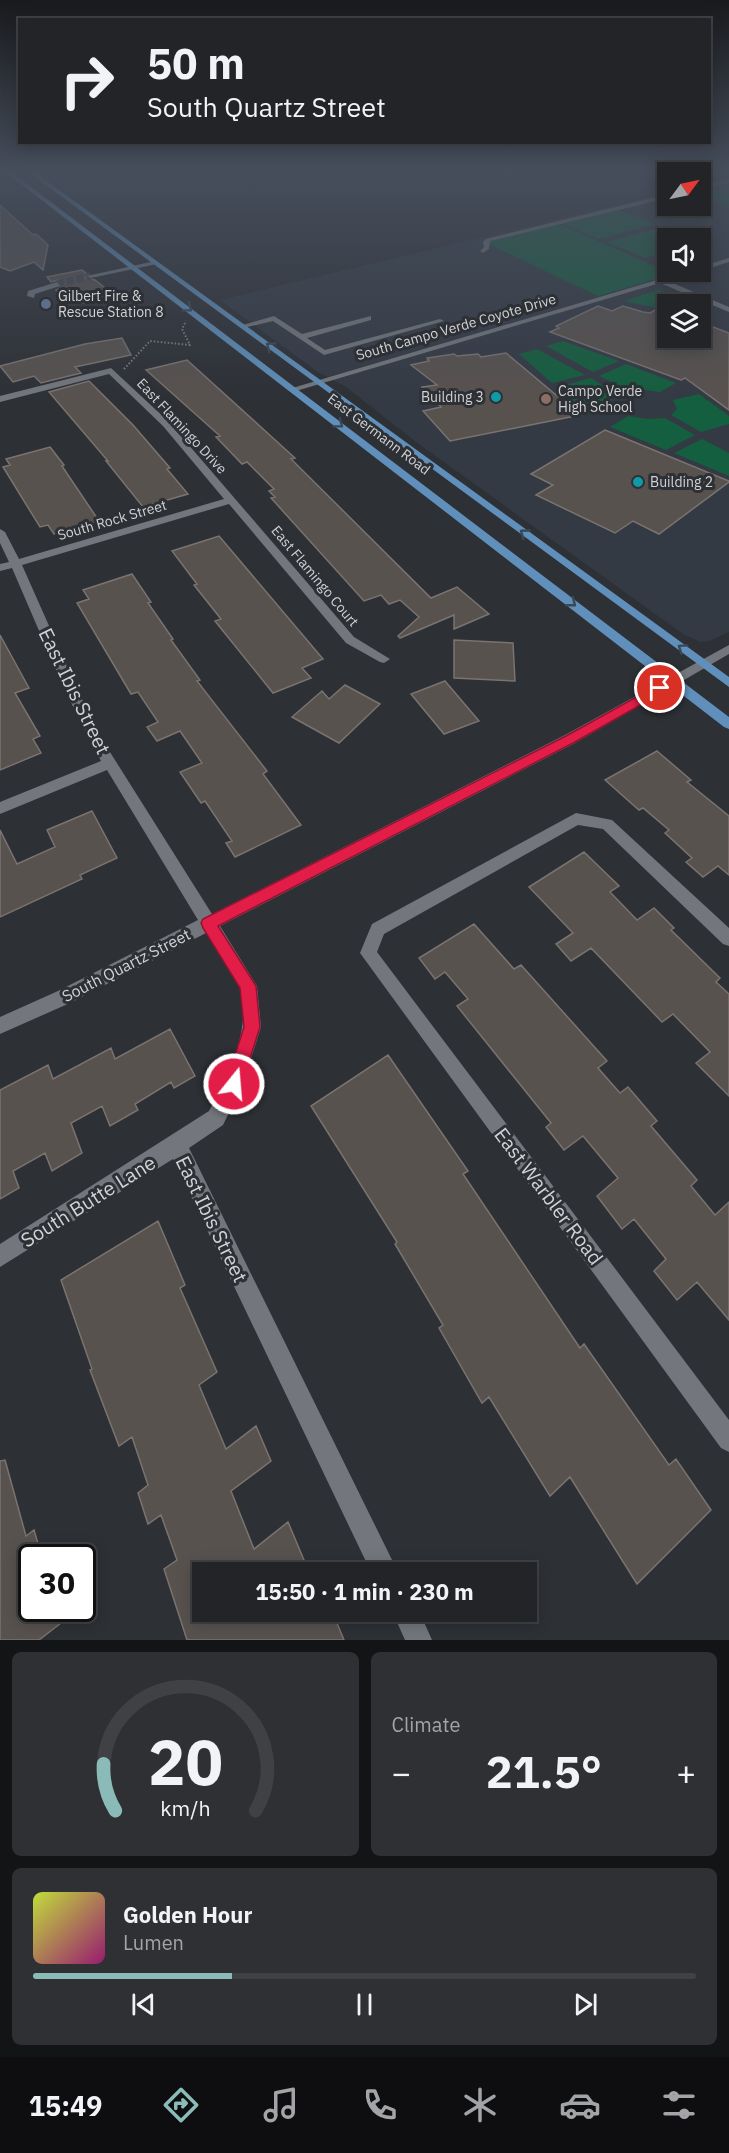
<!DOCTYPE html>
<html lang="en">
<head>
<meta charset="utf-8">
<style>
  :root { --surface:#222428; --page:#2e3034; --text:#f1f3f6; --muted:#a2a4a8; --line:#3f4145; --accent:#8bbbb9 }
  body { margin:0; font-family:"IBM Plex Sans",sans-serif; background:var(--page); color:var(--text); height:100vh; display:flex; flex-direction:column; font-size:22px; white-space:nowrap }
  * { box-sizing:border-box; margin:0 }
  p { font-size:20px; color:var(--muted) }
  .icon { flex:none; width:33px; height:33px; fill:none; stroke:currentColor; stroke-width:2; stroke-linecap:round; stroke-linejoin:round }
  .map { position:relative; height:1640px; overflow:hidden }
  .details { display:flex; flex-direction:column; gap:12px; padding:12px; background:#131416; flex:1 }
  .details>* { flex:none }
  .hud { position:absolute; left:18px; top:18px; width:693px; height:126px; border-radius:0px; box-shadow:0 3px 15px #0003,0 0 0 2px var(--line); background:#222428; color:var(--text); overflow:hidden }
  .needle { width:39px; rotate:57deg }
  .buttons { position:absolute; left:657px; top:162px; display:grid; gap:12px }
  .buttons a { display:grid; place-items:center; width:54px; height:54px; border-radius:0px; background:var(--surface); box-shadow:0 3px 15px #0003,0 0 0 2px var(--line); font-size:30px }
  .speed { position:absolute; left:18px; top:1544px; display:flex; gap:12px; font-size:30px; font-weight:700; text-align:center }
  .speed>* { display:grid; place-content:center; width:78px; height:78px; border-radius:50%; background:var(--surface); box-shadow:0 3px 15px #0003,0 0 0 2px var(--line); line-height:1 }
  .speed .limit { border:3px solid #111; border-radius:9px; background:#fff; color:#111 }
  .pin { position:absolute; display:grid; place-items:center; width:51px; height:51px; color:#fff; margin:-26px; border:3px solid #fff; border-radius:50%; box-shadow:0 2px 6px #0007 }
  .me { position:absolute; width:66px; margin:-33px; rotate:17deg; stroke-linejoin:round; filter:drop-shadow(0 0 4px #0008) }
  .turn { display:flex; align-items:center; gap:21px; height:126px; padding:0 30px; font-size:27px }
  .turn .icon { width:78px; height:78px; stroke-width:2.5 }
  .turn b { display:block; font-size:42px; line-height:51px }
  .big { font-size:45px; font-weight:700; line-height:1.1 }
  .details .widget { flex:1; display:flex; flex-direction:column; justify-content:center; gap:9px; min-width:0; padding:0 21px; border-radius:9px; background:var(--page) }
  .details .dial { align-items:center; gap:0 }
  .dial svg { height:156px; overflow:visible; fill:none; stroke:var(--line); stroke-width:7; stroke-linecap:round; text-anchor:middle }
  .dial text { fill:var(--text); stroke:none }
  .song { display:flex; align-items:center; gap:18px }
  .cover { width:72px; height:72px; border-radius:9px; background:linear-gradient(135deg,hsl(70 70% 55%),hsl(320 70% 35%)) }
  .played { height:6px; border-radius:3px; background:linear-gradient(90deg,var(--accent) 30%,var(--line) 30%) }
  .keys { display:flex; justify-content:space-around; direction:ltr }
  .heat { display:flex; justify-content:space-between; align-items:center; font-size:33px; direction:ltr }
  .details .tiles { flex:1; display:grid; gap:12px; grid-template-columns:1fr 1fr }
  .widget:last-child { grid-column:span 2 }
  .trip { position:absolute; left:192px; top:1562px; width:345px; height:60px; border-radius:0px; background:var(--surface); box-shadow:0 3px 15px #0003,0 0 0 2px var(--line); font-weight:700; line-height:60px; text-align:center }
  .menu { display:flex; height:96px; justify-content:space-around; align-items:center; background:#0e0e10; color:var(--muted) }
  .menu .icon { width:42px; height:42px }
  .menu .selected { color:var(--accent) }
  .menu b { font-size:27px; color:var(--text) }
  .map>svg:first-child { display:block }
  .built { fill:#333a44; fill-rule:evenodd }
  .green { fill:#145f3f }
  .building { fill:#58524f; stroke:#7a7370; stroke-width:1.5 }
  .lines { fill:none; stroke-linecap:round; stroke-linejoin:round }
  .minor-tunnel { stroke:#45484d; stroke-width:7; stroke-dasharray:7 3; stroke-linecap:butt }
  .path { stroke:#7d7f83; stroke-width:2; stroke-dasharray:1.5 2; stroke-linecap:butt }
  .minor { fill:#73777d; fill-rule:evenodd }
  .major { fill:#5f8fba; fill-rule:evenodd }
  .oneway { stroke:#3a4856 }
  .route { fill:#e11d48; stroke:#92132f; stroke-width:1.5 }
  .service-dot { fill:#5c6f8a; stroke:#2d3035; stroke-width:2 }
  .culture-dot { fill:#0f9aa8; stroke:#2d3035; stroke-width:2 }
  .education-dot { fill:#8d6e63; stroke:#2d3035; stroke-width:2 }
  .labels { text-anchor:middle; dominant-baseline:central; stroke-width:6; stroke-linejoin:round; paint-order:stroke }
  .far-poi-label { font-size:14px; fill:#d0d2d5; stroke:#2d3035; text-anchor:start }
  .far-street-label { font-size:14px; fill:#d0d2d5; stroke:#2d3035 }
  .street-label { font-size:16px; fill:#d0d2d5; stroke:#2d3035 }
  .near-street-label { font-size:20px; fill:#d0d2d5; stroke:#2d3035 }
</style>
</head>
<body>
<div class="map">
<svg width="729" height="1640" viewBox="0 0 729 1640">
  <rect width="100%" height="100%" fill="#2d3035"/>
  <path class="built" d="M729,179V632L709,641L700,642L683,634L416,442L346,387L318,372L220,300L667,193L668,206H700L701,185ZM668,238H700V272H668ZM668,304H700V338H668Z"/>
  <path class="green" d="M729,187V207L701,196V193Z
    M618,210L656,224L599,239L563,224Z
    M557,223L668,272L676,273L598,296L482,241Z
    M663,227L691,238H668L667,252L645,258L607,242Z
    M658,290L667,292L691,304H668L667,310L624,301Z
    M563,341L619,361L593,372L546,346Z
    M537,349L585,375L552,383L519,354Z
    M626,364L676,383L660,392L623,387L599,376Z
    M591,378L611,391L612,402L615,408L588,414L557,387Z
    M699,394L729,416V424L701,432L671,415L677,409L673,400Z
    M628,416L648,419L665,418L695,435L666,450L610,427Z
    M702,439L729,453V476L674,453Z"/>
  <path class="building" d="M0,205L33,235L36,234L48,245L43,270L34,262L10,271L0,267Z
    M82,270L87,274L86,278L95,280L109,291L99,299L82,303L62,300L56,290L61,288L62,285L58,280L51,282L47,277Z
    M598,306L612,311L623,306L643,312L650,313L657,309L668,311V338H700V322L729,333V410L685,378L681,380L550,332L559,328L556,326Z
    M122,338L131,355L75,367L81,373L41,383L34,376L13,382L0,366L85,344Z
    M506,353L580,415L450,441L423,411L441,407L422,387L437,385L411,365L429,361L427,358L454,354L457,356L478,354L481,357Z
    M187,360L295,458L291,459L431,598L457,587L489,614L454,629V615L400,638L398,636L419,617L400,600L389,604L381,595L364,601L271,498L275,497L269,491L274,489L247,462L242,464L216,437L220,436L146,370Z
    M89,381L133,425L170,468L167,469L188,494L143,507L106,461H108L49,392Z
    M605,430L729,481V482L659,534L633,521L615,533L536,495L553,485L531,474Z
    M50,447L64,465L62,466L99,521L54,534L48,525L40,527L3,467L10,465L6,459Z
    M219,536L323,659L302,668L311,678L273,693L215,621L221,619L194,585L197,584L172,551Z
    M132,574L151,602L148,603L173,639L171,640L200,680L197,681L267,771L263,774L301,825L235,857L226,843L232,841L205,801L201,803L180,772L202,763L180,731L157,741L147,727L158,722L138,692L131,694L77,603L89,599L83,590Z
    M0,635L29,688L15,693L40,736L33,739L41,753L0,770Z
    M454,640L513,643L515,681L454,678Z
    M445,681L479,721L444,734L411,694Z
    M345,685L380,704L339,743L292,717L322,691L329,699Z
    M657,751L691,780L687,782L729,816V875L718,866L703,877L686,862L692,858L665,833L669,830L643,808L639,810L605,780Z
    M92,811L117,858L80,875L82,879L0,917V830L17,864L55,847L47,830Z
    M584,852L619,886L610,892L637,920L654,908L674,928L671,930L720,978L716,982L729,994V1096L696,1063L710,1052L673,1014L662,1022L591,948L571,961L556,944L573,933L529,887Z
    M474,924L514,969L521,965L607,1061L598,1068L620,1093L628,1087L657,1121L651,1126L697,1180L691,1186L715,1215L729,1202V1320L697,1282L677,1300L654,1271L666,1259L634,1219L622,1229L597,1196L618,1178L583,1136L564,1150L546,1127L551,1123L457,1006L468,999L445,972L435,979L419,958Z
    M170,1029L195,1076L174,1088L171,1082L135,1104L138,1110L110,1126L102,1106L71,1123L82,1153L52,1171L45,1153L13,1171L19,1188L0,1199V1090L48,1065L53,1079L111,1048L115,1059Z
    M388,1055L468,1171L463,1174L580,1348L584,1344L669,1465L676,1459L711,1510L637,1584L570,1477L550,1496L489,1397L482,1403L439,1328L443,1325L395,1244L397,1242L311,1106Z
    M158,1221L185,1285L180,1288L217,1372L199,1385L226,1449L256,1426L271,1461L231,1491L254,1549L288,1522L309,1572H202V1611H332L344,1640H187L164,1569L177,1560L161,1515L148,1524L138,1493L148,1485L132,1437L119,1446L90,1370L92,1369L61,1280Z
    M5,1460L26,1536L34,1530L42,1557H32V1608H57L61,1623L39,1640H0V1461Z"/>
  <g class="lines">
    <path class="minor-tunnel" d="M57,284L91,276"/>
    <path class="path" d="M124,369L150,341L190,345L182,329L186,321"/>
    <path class="minor" d="M0,171H6L0,173Z
      M729,179V183L700,190V186Z
      M668,194V198L490,241L489,249L483,253L480,251L484,247L483,242L486,239Z
      M729,258V262L700,271V267Z
      M155,261L157,264L91,278L87,276Z
      M684,272H694L668,281L729,307V312L660,283L296,391L289,389Z
      M57,282L60,286L35,294L34,298L27,296L28,291Z
      M274,316L302,334L371,316V320L307,338L325,350L440,319L444,321L324,355L273,321L243,328L239,326Z
      M111,368L169,422L354,637L390,659L384,663L380,662L346,643L229,504L22,565L78,691L103,741L212,914L565,735L729,645V654L575,743L220,926L257,986L261,1027L243,1084L223,1125L189,1148L398,1572H371L173,1159L0,1267V1244L209,1111C228,1075 252,1030 240,988C235,974 215,947 206,933L70,1003L0,1034V1017L58,991L198,920L107,770L0,814V802L101,761L65,691L12,568L0,571V564L9,562L0,543V529L5,532L19,559L224,499L163,426L109,374L0,402V396Z
      M576,813L612,820L729,928V946L723,944L603,829L578,825L384,934L377,952L729,1420V1452L721,1448L360,953L372,924Z
      M392,1611H419L432,1640H405Z"/>
    <path class="major" d="M4,171H10L729,717V729L724,727Z
      M27,171H33L729,677V687Z"/>
  </g>
  <defs><path id="oneway-chevron" d="M-2-3.5L2.5 0L-2 3.5" fill="none" stroke-width="1.6" stroke-linecap="round" stroke-linejoin="round" transform="scale(1.5)"/></defs>
  <g class="oneway">
    <use href="#oneway-chevron" transform="translate(188 308) rotate(37)"/>
    <use href="#oneway-chevron" transform="translate(270 346) rotate(-144)"/>
    <use href="#oneway-chevron" transform="translate(339 424) rotate(37)"/>
    <use href="#oneway-chevron" transform="translate(524 533) rotate(-144)"/>
    <use href="#oneway-chevron" transform="translate(572 603) rotate(38)"/>
    <use href="#oneway-chevron" transform="translate(682 648) rotate(-145)"/>
  </g>
  <linearGradient id="sky" x2="0" y2="1"><stop stop-color="#191a1d"/><stop offset="0.43" stop-color="#464e5c"/><stop offset="1" stop-color="#464e5c" stop-opacity="0"/></linearGradient>
  <rect width="729" height="400" fill="url(#sky)"/>
  <path class="route" d="M660,684L665,685V691L575,742L218,926L256,986L260,1027L240,1090L234,1093L228,1090L226,1084L244,1027L240,988L203,928L201,923L203,919L566,736Z"/>
  <circle class="service-dot" cx="46" cy="304" r="6"/>
  <g class="culture-dot">
    <circle cx="496" cy="397" r="6"/>
    <circle cx="638" cy="482" r="6"/>
  </g>
  <circle class="education-dot" cx="546" cy="399" r="6"/>
  <g class="labels">
    <g class="far-poi-label">
      <text x="58" y="296">Gilbert Fire &amp;<tspan x="58" dy="16">Rescue Station 8</tspan></text>
      <text x="558" y="391">Campo Verde<tspan x="558" dy="16">High School</tspan></text>
      <text x="484" y="397" text-anchor="end">Building 3</text>
      <text x="650" y="482">Building 2</text>
    </g>
    <g class="far-street-label">
      <text transform="translate(456 327) rotate(-16)">South Campo Verde Coyote Drive</text>
      <text transform="translate(182 426) rotate(47)">East Flamingo Drive</text>
      <text transform="translate(379 434) rotate(37)">East Germann Road</text>
      <text transform="translate(112 520) rotate(-16)">South Rock Street</text>
      <text transform="translate(315 576) rotate(50)">East Flamingo Court</text>
    </g>
    <g class="street-label">
      <text transform="translate(126 965) rotate(-27)">South Quartz Street</text>
    </g>
    <g class="near-street-label">
      <text transform="translate(75 691) rotate(64)">East Ibis Street</text>
      <text transform="translate(549 1196) rotate(53)">East Warbler Road</text>
      <text transform="translate(88 1201) rotate(-32)">South Butte Lane</text>
      <text transform="translate(212 1219) rotate(64)">East Ibis Street</text>
    </g>
  </g>
</svg>
<div class="buttons">
<a><svg class="needle" viewBox="-14 -14 28 28"><path d="M0-13l5 13h-10z" fill="#e53935"/><path d="M0 13l5-13h-10z" fill="#a2a4a8"/></svg></a>
<a><svg class="icon" aria-label="sound" viewBox="0 0 24 24"><path d="M4 9h4l5-4v14l-5-4H4zM17 9q2 3 0 6"/></svg></a>
<a><svg class="icon" aria-label="layers" viewBox="0 0 24 24"><path d="M12 4l9 5-9 5-9-5zM3 14l9 5 9-5"/></svg></a>
</div>
<div class="speed"><div class="limit">30</div></div>
<div class="pin" style="left:660px;top:688px;background:#d93025"><svg class="icon" aria-label="arrive" viewBox="0 0 24 24"><path d="M6 21V4h12l-3 4 3 4H6"/></svg></div>
<svg class="me" style="left:234px;top:1084px" viewBox="-20 -20 40 40"><circle r="17" fill="#e11d48" stroke="#fff" stroke-width="3"/><path d="M0-11L8 9 0 5-8 9z" fill="#fff"/></svg>
<div class="trip">15:50 · 1 min · 230 m</div>
<div class="hud">
<div class="turn"><svg class="icon" aria-label="right" viewBox="0 0 24 24"><path d="M7 20v-9h11M14 6l5 5-5 5"/></svg><div><b>50 m</b>South Quartz Street</div></div>
</div>
</div>
<section class="details">
<div class="tiles">
<div class="widget dial"><svg viewBox="0 0 100 80">
<path d="M14 69A42 42 0 1 1 86 69"/>
<path d="M14 69A42 42 0 0 1 8 45" stroke="#8bbbb9"/>
<text x="50" y="56" font-size="32" font-weight="700">20</text>
<text x="50" y="72" font-size="11">km/h</text>
</svg></div>
<div class="widget"><p>Climate</p>
<div class="heat"><a>−</a><b class="big">21.5°</b><a>+</a></div>
</div>
<div class="widget">
<div class="song"><i class="cover"></i><div><b>Golden Hour</b><p>Lumen</p></div></div>
<div class="played"></div>
<div class="keys"><svg class="icon" aria-label="previous" viewBox="0 0 24 24"><path d="M18 5L8 12l10 7zM5 5v14"/></svg><svg class="icon" aria-label="pause" viewBox="0 0 24 24"><path d="M8 5v14M16 5v14"/></svg><svg class="icon" aria-label="next" viewBox="0 0 24 24"><path d="M6 5l10 7-10 7zM19 5v14"/></svg></div>
</div>
</div>
</section>
<nav class="menu">
<b>15:49</b>
<svg class="icon selected" aria-label="directions" viewBox="0 0 24 24"><path d="M12 3l9 9-9 9-9-9zM9 14v-3h6M13 9l2 2-2 2"/></svg>
<svg class="icon" aria-label="music" viewBox="0 0 24 24"><path d="M9 18V5l10-2v13"/><circle cx="6" cy="18" r="3"/><circle cx="16" cy="16" r="3"/></svg>
<svg class="icon" aria-label="phone" viewBox="0 0 24 24"><path d="M5 4h4l2 5-3 2q2 4 5 5l2-3 5 2v4C11 20 4 13 5 4z"/></svg>
<svg class="icon" aria-label="climate" viewBox="0 0 24 24"><path d="M12 3v18M4 7l16 10M4 17L20 7"/></svg>
<svg class="icon" aria-label="car" viewBox="0 0 24 24"><path d="M5 17H2v-5l4-1 3-4h7l3 4 3 1v5h-3M9 17h6M6 11h13"/><circle cx="7" cy="17" r="2"/><circle cx="17" cy="17" r="2"/></svg>
<svg class="icon" aria-label="filters" viewBox="0 0 24 24"><path d="M4 7h16M4 17h16"/><circle cx="9" cy="7" r="2"/><circle cx="15" cy="17" r="2"/></svg>
</nav>
</body>
</html>
